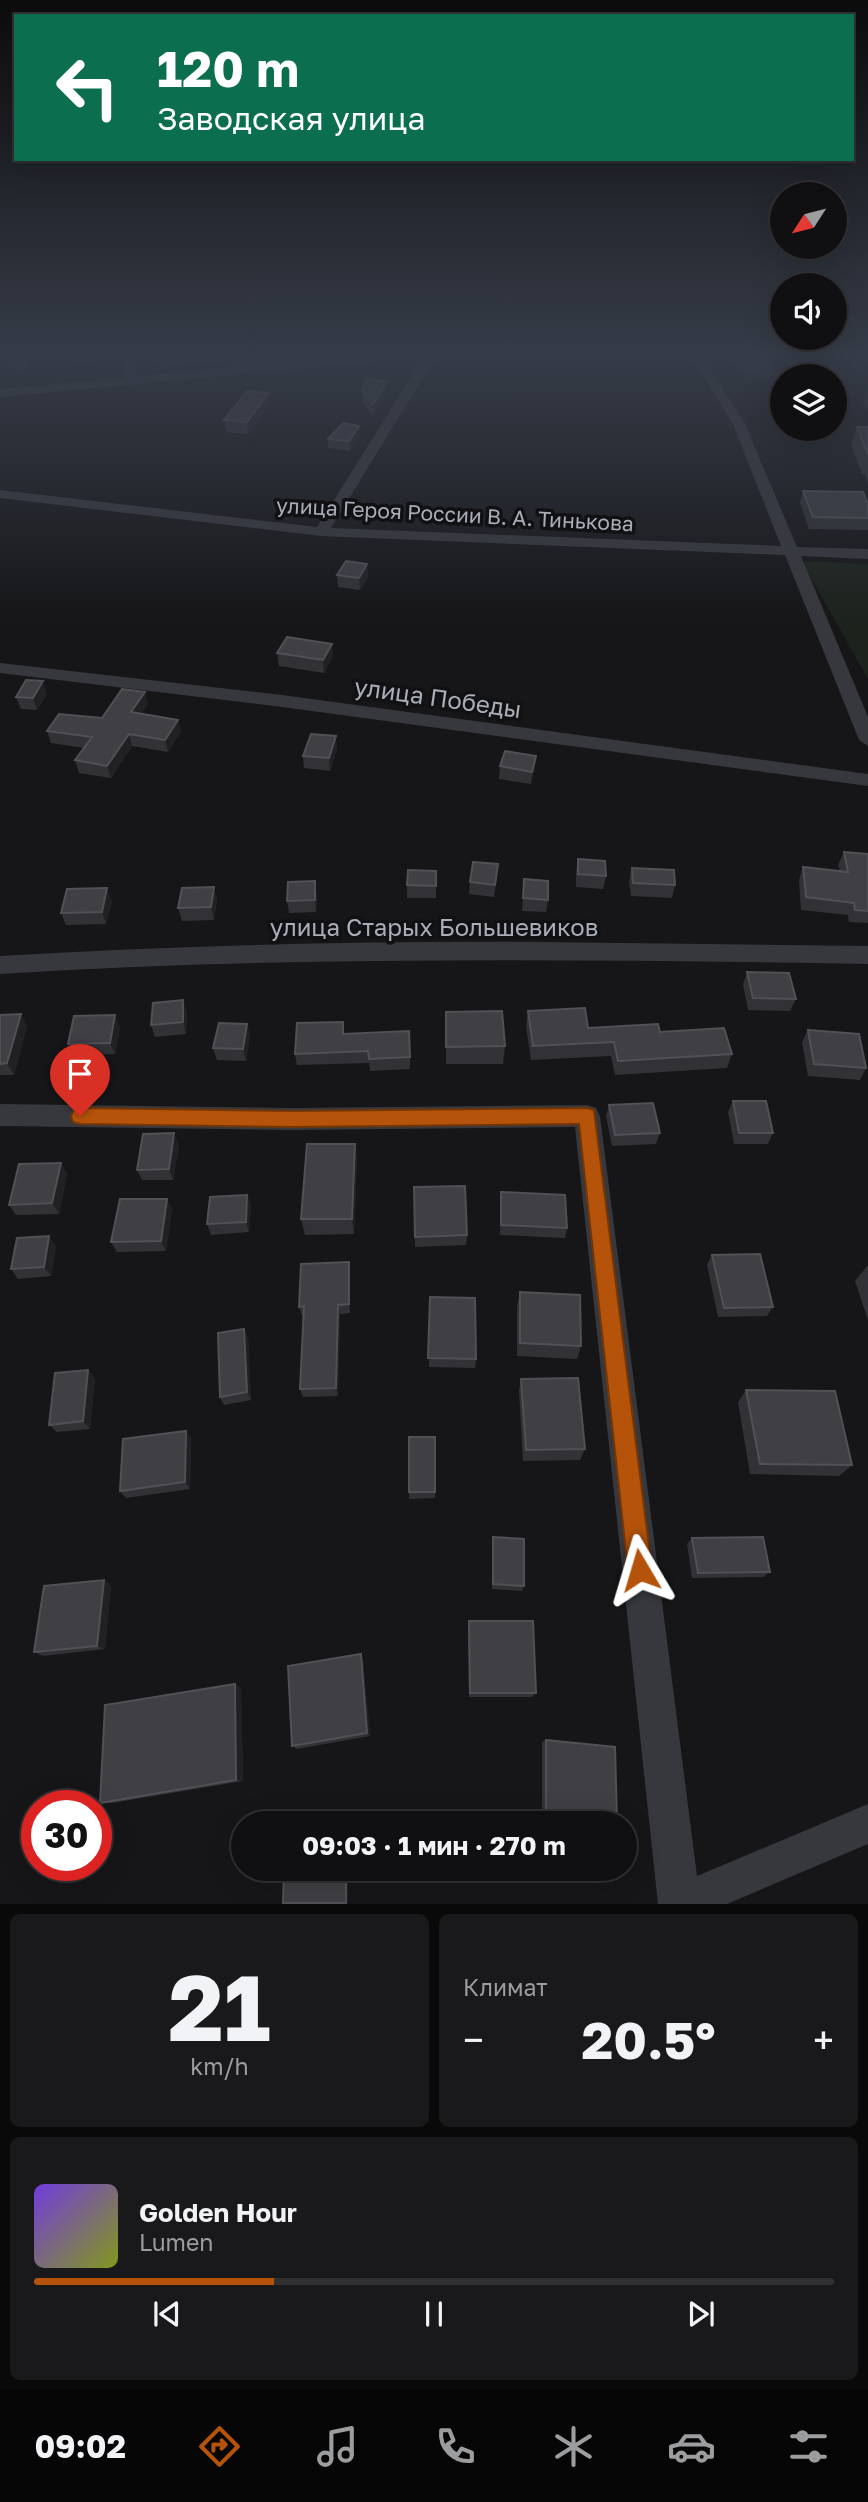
<!DOCTYPE html>
<html lang="ru">
<head>
<meta charset="utf-8">
<style>
  :root { --surface:#101012; --page:#19191b; --text:#f1f3f6; --muted:#9c9d9f; --line:#303032; --accent:#b45309 }
  body { margin:0; font-family:"Golos Text",sans-serif; background:var(--page); color:var(--text); height:100vh; display:flex; flex-direction:column; font-size:26px; white-space:nowrap }
  * { box-sizing:border-box; margin:0 }
  p { font-size:23px; color:var(--muted) }
  .icon { flex:none; width:38px; height:38px; fill:none; stroke:currentColor; stroke-width:2; stroke-linecap:round; stroke-linejoin:round }
  .map { position:relative; height:1904px; overflow:hidden }
  .sheet { display:flex; flex-direction:column; gap:10px; padding:10px; background:#09090a; flex:1 }
  .sheet>* { flex:none }
  .banner { position:absolute; left:14px; top:14px; width:840px; height:147px; border-radius:0px; box-shadow:0 7px 28px #0002,0 0 0 2px var(--line); background:#0b6e4f; color:#fff; overflow:hidden }
  .needle { width:46px; rotate:234deg }
  .tools { position:absolute; left:770px; top:182px; display:grid; gap:14px }
  .tools a { display:grid; place-items:center; width:77px; height:77px; border-radius:50%; background:var(--surface); box-shadow:0 7px 28px #0002,0 0 0 2px var(--line); font-size:35px }
  .speed { position:absolute; left:21px; top:1790px; display:flex; gap:14px; font-size:35px; font-weight:700; text-align:center }
  .speed>* { display:grid; place-content:center; width:91px; height:91px; border-radius:50%; background:var(--surface); box-shadow:0 7px 28px #0002,0 0 0 2px var(--line); line-height:1 }
  .speed .limit { border:10px solid #d22; background:#fff; color:#111 }
  .pin { position:absolute; display:grid; place-items:center; width:60px; height:60px; color:#fff; margin:-72px -30px; border-radius:50% 50% 50% 0; rotate:-45deg; box-shadow:0 0 7px #0007 }
  .pin .icon { rotate:45deg }
  .me { position:absolute; width:77px; margin:-38px; rotate:353deg; stroke-linejoin:round; filter:drop-shadow(0 0 5px #0008) }
  .turn { display:flex; align-items:center; gap:24px; height:147px; padding:0 28px; font-size:32px }
  .turn .icon { width:91px; height:91px; stroke-width:2.5 }
  .turn b { display:block; font-size:49px; line-height:60px }
  .big { font-size:52px; font-weight:700; line-height:1.1 }
  .sheet .widget { flex:1; display:flex; flex-direction:column; justify-content:center; gap:10px; min-width:0; padding:0 24px; border-radius:10px; background:var(--page) }
  .sheet .dial { align-items:center; gap:0 }
  .dial b { font-size:91px; line-height:1 }
  .song { display:flex; align-items:center; gap:21px }
  .cover { width:84px; height:84px; border-radius:10px; background:linear-gradient(135deg,hsl(260 70% 55%),hsl(70 70% 35%)) }
  .played { height:7px; border-radius:4px; background:linear-gradient(90deg,var(--accent) 30%,var(--line) 30%) }
  .keys { display:flex; justify-content:space-around; direction:ltr }
  .heat { display:flex; justify-content:space-between; align-items:center; font-size:38px; direction:ltr }
  .sheet .tiles { flex:1; display:grid; gap:10px; grid-template-columns:1fr 1fr }
  .widget:last-child { grid-column:span 2 }
  .trip { position:absolute; left:231px; top:1811px; width:406px; height:70px; border-radius:35px; background:var(--surface); box-shadow:0 7px 28px #0002,0 0 0 2px var(--line); font-weight:700; line-height:70px; text-align:center }
  .tab-bar { display:flex; height:112px; justify-content:space-around; align-items:center; background:#060607; color:var(--muted) }
  .tab-bar .icon { width:49px; height:49px }
  .tab-bar .on { color:var(--accent) }
  .tab-bar b { font-size:32px; color:var(--text) }
  .map>svg:first-child { display:block }
  .green { fill:#1c231d }
  .lines { fill:none; stroke-linecap:round; stroke-linejoin:round }
  .minor { fill:#37383d; fill-rule:evenodd }
  .wall { fill:#323236 }
  .shaded-wall { fill:#212124 }
  .building { fill:#3f3f44; stroke:#4f5156; stroke-width:2 }
  .route { fill:#b45309; stroke:#753606; stroke-width:2 }
  .labels { text-anchor:middle; dominant-baseline:central; stroke-width:7; stroke-linejoin:round; paint-order:stroke }
  .far-street-label { font-size:21px; fill:#a8adb8; stroke:#111113 }
  .street-label { font-size:24px; fill:#a8adb8; stroke:#111113 }
</style>
</head>
<body>
<div class="map">
<svg width="868" height="1904" viewBox="0 0 868 1904">
  <rect width="100%" height="100%" fill="#161618"/>
  <path class="green" d="M805,561L868,564V679L804,565Z"/>
  <g class="lines">
    <path class="minor" d="M121,358H133L137,376L334,358H376L370,362L0,397V389L125,378Z
      M423,358H435L331,528L781,546L733,424L692,358H704L745,424L797,547L868,549V559L801,556L868,717V746L859,740L785,555L321,536L0,498V490L317,527Z
      M0,663L282,695L868,774V786L282,707L0,673Z
      M543,942L868,946V964C578,959 289,956 0,974V956C181,945 361,941 543,942Z
      M0,1104L292,1108L587,1105L596,1108L600,1116L697,1876L868,1804V1844L727,1904H658L575,1127L292,1130L0,1126Z"/>
  </g>
  <path class="wall" d="M75,358H92V361L76,362Z
    M730,358H763L772,367L770,377L750,379Z
    M387,381V392L373,417L363,402L362,391Z
    M868,386V411L863,403Z
    M268,393L269,404L248,434L226,432L224,420Z
    M857,427H868V483L865,474H862L851,445Z
    M360,435L350,451L328,448V439Z
    M803,491L868,504V530L809,529L800,503Z
    M367,564L368,577L360,590L338,587L337,575Z
    M332,644L333,656L324,673L279,666L277,653Z
    M47,694L37,710L21,709L16,697Z
    M148,704L141,714L178,720L181,732L168,752L132,746L111,778L79,773L75,760L84,748L51,743L47,731L102,718Z
    M337,749L330,771L304,768L303,756Z
    M500,766L535,768L531,784L499,779Z
    M844,852L868,854V923L849,922L848,915L801,910L799,880L803,867L840,871L838,865Z
    M578,859L606,876L603,889L576,887V872Z
    M632,868L675,885L672,898L631,896L629,881Z
    M436,871V898H407V885Z
    M497,877L494,897L469,894L470,882Z
    M524,879L548,900L546,912L522,911Z
    M317,894L316,912L289,913L287,901Z
    M217,899L214,920L182,921L178,908Z
    M112,901L106,924L66,925L61,913Z
    M747,972L796,999L790,1011L748,1010L743,984Z
    M528,1011L588,1028L660,1032L732,1054L727,1068L615,1075L611,1056L531,1060L526,1026Z
    M187,1012L186,1034L155,1037L151,1025Z
    M446,1012L505,1046L503,1064H446Z
    M21,1014L27,1026L14,1075H0V1015Z
    M120,1027L115,1054L74,1056L68,1044Z
    M808,1030L866,1068L860,1080L808,1076L802,1042Z
    M344,1034L410,1057V1069L370,1071L369,1063L297,1065L295,1054Z
    M250,1035L246,1061L217,1060L213,1048Z
    M733,1101L773,1133L768,1144H734L728,1112Z
    M609,1105L660,1133L656,1144L612,1146L606,1116Z
    M355,1144L357,1160L354,1234L305,1235L301,1219Z
    M179,1145L173,1180H142L137,1170Z
    M61,1163L67,1174L59,1214L16,1215L9,1205Z
    M414,1187L467,1235L466,1245L415,1247Z
    M501,1192L567,1228L565,1238L500,1235Z
    M247,1195L251,1205L249,1232L211,1235L207,1224Z
    M167,1199L172,1209L166,1251L117,1252L111,1242Z
    M56,1246L51,1276L18,1279L11,1269Z
    M712,1255L773,1307L767,1316L718,1317L707,1265Z
    M867,1266H868V1320L855,1281Z
    M350,1272V1313L340,1314L338,1396L303,1397L300,1389L303,1316H302L299,1307Z
    M520,1292L581,1346L577,1359L517,1356V1306Z
    M430,1297L476,1359L475,1368L429,1367Z
    M244,1329L248,1338L251,1400L224,1405L220,1397Z
    M95,1378L90,1429L57,1432L49,1425Z
    M521,1379L585,1449L580,1460L523,1461L519,1391Z
    M746,1390L852,1465L839,1476L750,1474L738,1402Z
    M435,1437V1498L409,1499V1492Z
    M191,1438L190,1489L126,1498L120,1491Z
    M493,1537L524,1586L522,1591L492,1589V1543Z
    M692,1538L770,1572L763,1577L692,1578L687,1544Z
    M104,1580L111,1585L105,1649L43,1656L34,1652Z
    M469,1621L536,1693L532,1697H469L468,1627Z
    M361,1654L363,1659L370,1736L297,1749L292,1746Z
    M235,1684L241,1688L243,1781L112,1803H100Z
    M546,1740L617,1821L542,1814V1742Z"/>
  <path class="shaded-wall" d="M25,358H30V360H27L29,374L13,375L11,366Z
    M157,358H246V359L159,367Z
    M387,381V392L373,417V405Z
    M268,393L269,404L248,434L247,422Z
    M359,426L360,435L350,451L349,441Z
    M367,564L368,577L360,590L359,578Z
    M332,644L333,656L324,673L323,660Z
    M43,681L47,694L37,710L33,698Z
    M145,692L148,704L134,724L131,712Z
    M178,720L181,732L168,752L165,740Z
    M129,734L132,746L111,778L107,766Z
    M336,736L337,749L330,771L329,758Z
    M536,756L535,768L531,784L532,772Z
    M315,881L317,894L316,912L315,900Z
    M214,887L217,899L214,920L211,907Z
    M107,888L112,901L106,924L102,912Z
    M183,1000L187,1012L186,1034L183,1022Z
    M21,1014L27,1026L14,1075L7,1063Z
    M115,1015L120,1027L115,1054L110,1043Z
    M247,1024L250,1035L246,1061L243,1049Z
    M174,1133L179,1145L173,1180L169,1169Z
    M355,1144L357,1160L354,1234L352,1219Z
    M61,1163L67,1174L59,1214L52,1203Z
    M247,1195L251,1205L249,1232L246,1222Z
    M167,1199L172,1209L166,1251L161,1241Z
    M49,1236L56,1246L51,1276L44,1267Z
    M349,1262L350,1272V1313L349,1304Z
    M338,1305L340,1314L338,1396L336,1388Z
    M244,1329L248,1338L251,1400L247,1392Z
    M88,1370L95,1378L90,1429L83,1421Z
    M186,1431L191,1438L190,1489L185,1482Z
    M104,1580L111,1585L105,1649L97,1646Z
    M361,1654L363,1659L370,1736L367,1733Z
    M235,1684L241,1688L243,1781L236,1780Z
    M346,1869H348V1903H346Z"/>
  <path class="building" d="M10,358H25L26,365L11,366Z
    M741,358H763L772,367L752,369Z
    M366,379L387,381L373,405L362,391Z
    M247,391L268,393L247,422L224,420Z
    M343,423L359,426L349,441L328,439Z
    M857,427H868V455Z
    M803,491L863,492L868,504V518L813,517Z
    M346,561L367,564L359,578L337,575Z
    M287,637L332,644L323,660L277,653Z
    M26,680L43,681L33,698L16,697Z
    M122,689L145,692L131,712L178,720L165,740L129,734L107,766L75,760L92,737L47,731L59,714L102,718Z
    M311,734L336,736L329,758L303,756Z
    M505,751L536,756L532,772L500,766Z
    M844,852L868,854V911L855,910L854,903L806,897L803,867L848,872Z
    M578,859L605,861L606,876L578,874Z
    M473,862L498,864L495,885L470,882Z
    M632,868L674,870L675,885L633,883Z
    M408,870L436,871V886L407,885Z
    M524,879L548,881V900L523,898Z
    M315,881V900L287,901L288,882Z
    M214,887L211,907L178,908L182,888Z
    M107,888L102,912L61,913L67,889Z
    M747,972L789,973L796,999L753,998Z
    M183,1000V1022L151,1025L153,1003Z
    M585,1008L588,1028L658,1024L660,1032L724,1028L732,1054L618,1061L614,1042L533,1046L528,1011Z
    M502,1011L505,1046L446,1047V1012Z
    M21,1014L7,1063L0,1064V1015Z
    M115,1015L110,1043L68,1044L74,1016Z
    M343,1022V1034L409,1031L410,1057L369,1059L368,1051L295,1054L297,1023Z
    M219,1023L247,1024L243,1049L213,1048Z
    M808,1030L859,1034L866,1068L814,1064Z
    M733,1101H766L773,1133H739Z
    M653,1103L660,1133L615,1135L609,1105Z
    M174,1133L169,1169L137,1170L143,1134Z
    M307,1144H355L352,1219H301Z
    M61,1163L52,1203L9,1205L19,1164Z
    M465,1186L467,1235L415,1237L414,1187Z
    M501,1192L565,1195L567,1228L501,1225Z
    M247,1195L246,1222L207,1224L210,1197Z
    M120,1199H167L161,1241L111,1242Z
    M49,1236L44,1267L11,1269L17,1238Z
    M760,1254L773,1307L724,1308L712,1255Z
    M349,1262V1304L338,1305L336,1388L300,1389L304,1306L299,1307L301,1264Z
    M520,1292L580,1295L581,1346L520,1343Z
    M430,1297L475,1298L476,1359L428,1358Z
    M244,1329L247,1392L220,1397L218,1333Z
    M88,1370L83,1421L49,1425L55,1373Z
    M578,1378L585,1449L526,1450L521,1379Z
    M746,1390L835,1391L852,1465L760,1464Z
    M186,1431L185,1482L120,1491L123,1439Z
    M409,1437H435V1492H409Z
    M493,1537L524,1539V1586L493,1584Z
    M763,1537L770,1572L698,1573L692,1538Z
    M104,1580L97,1646L34,1652L44,1586Z
    M469,1621H533L536,1693H470Z
    M361,1654L367,1733L292,1746L288,1666Z
    M235,1684L236,1780L100,1803L105,1705Z
    M546,1740L615,1747L617,1821L546,1815Z
    M284,1869H346V1903H283Z"/>
  <linearGradient id="sky" x2="0" y2="1"><stop stop-color="#0c0c0d"/><stop offset="0.57" stop-color="#363c48"/><stop offset="1" stop-color="#363c48" stop-opacity="0"/></linearGradient>
  <rect width="868" height="624" fill="url(#sky)"/>
  <path class="route" d="M80,1108L292,1111L587,1108L594,1110L652,1570L649,1578L640,1582L632,1578L628,1570L579,1124L292,1127L80,1124L73,1122L71,1116L73,1111Z"/>
  <g class="labels">
    <g class="far-street-label">
      <text transform="translate(455 514) rotate(3)">улица Героя России В. А. Тинькова</text>
    </g>
    <g class="street-label">
      <text transform="translate(438 697) rotate(8)">улица Победы</text>
      <text x="434" y="926">улица Старых Большевиков</text>
    </g>
  </g>
</svg>
<div class="tools">
<a><svg class="needle" viewBox="-14 -14 28 28"><path d="M0-13l5 13h-10z" fill="#e53935"/><path d="M0 13l5-13h-10z" fill="#9c9d9f"/></svg></a>
<a><svg class="icon" aria-label="sound" viewBox="0 0 24 24"><path d="M4 9h4l5-4v14l-5-4H4zM17 9q2 3 0 6"/></svg></a>
<a><svg class="icon" aria-label="layers" viewBox="0 0 24 24"><path d="M12 4l9 5-9 5-9-5zM3 14l9 5 9-5"/></svg></a>
</div>
<div class="speed"><div class="limit">30</div></div>
<div class="pin" style="left:80px;top:1116px;background:#d93025"><svg class="icon" aria-label="arrive" viewBox="0 0 24 24"><path d="M6 21V4h12l-3 4 3 4H6"/></svg></div>
<svg class="me" style="left:640px;top:1570px" viewBox="-20 -20 40 40"><path d="M0-17L14 15 0 8-14 15z" fill="#b45309" stroke="#fff" stroke-width="4"/></svg>
<div class="trip">09:03 · 1 мин · 270 m</div>
<div class="banner">
<div class="turn"><svg class="icon" aria-label="left" viewBox="0 0 24 24"><path d="M17 20v-9H6M10 6l-5 5 5 5"/></svg><div><b>120 m</b>Заводская улица</div></div>
</div>
</div>
<section class="sheet">
<div class="tiles">
<div class="widget dial"><b>21</b><p>km/h</p></div>
<div class="widget"><p>Климат</p>
<div class="heat"><a>−</a><b class="big">20.5°</b><a>+</a></div>
</div>
<div class="widget">
<div class="song"><i class="cover"></i><div><b>Golden Hour</b><p>Lumen</p></div></div>
<div class="played"></div>
<div class="keys"><svg class="icon" aria-label="previous" viewBox="0 0 24 24"><path d="M18 5L8 12l10 7zM5 5v14"/></svg><svg class="icon" aria-label="pause" viewBox="0 0 24 24"><path d="M8 5v14M16 5v14"/></svg><svg class="icon" aria-label="next" viewBox="0 0 24 24"><path d="M6 5l10 7-10 7zM19 5v14"/></svg></div>
</div>
</div>
</section>
<nav class="tab-bar">
<b>09:02</b>
<svg class="icon on" aria-label="directions" viewBox="0 0 24 24"><path d="M12 3l9 9-9 9-9-9zM9 14v-3h6M13 9l2 2-2 2"/></svg>
<svg class="icon" aria-label="music" viewBox="0 0 24 24"><path d="M9 18V5l10-2v13"/><circle cx="6" cy="18" r="3"/><circle cx="16" cy="16" r="3"/></svg>
<svg class="icon" aria-label="phone" viewBox="0 0 24 24"><path d="M5 4h4l2 5-3 2q2 4 5 5l2-3 5 2v4C11 20 4 13 5 4z"/></svg>
<svg class="icon" aria-label="climate" viewBox="0 0 24 24"><path d="M12 3v18M4 7l16 10M4 17L20 7"/></svg>
<svg class="icon" aria-label="car" viewBox="0 0 24 24"><path d="M5 17H2v-5l4-1 3-4h7l3 4 3 1v5h-3M9 17h6M6 11h13"/><circle cx="7" cy="17" r="2"/><circle cx="17" cy="17" r="2"/></svg>
<svg class="icon" aria-label="filters" viewBox="0 0 24 24"><path d="M4 7h16M4 17h16"/><circle cx="9" cy="7" r="2"/><circle cx="15" cy="17" r="2"/></svg>
</nav>
</body>
</html>
